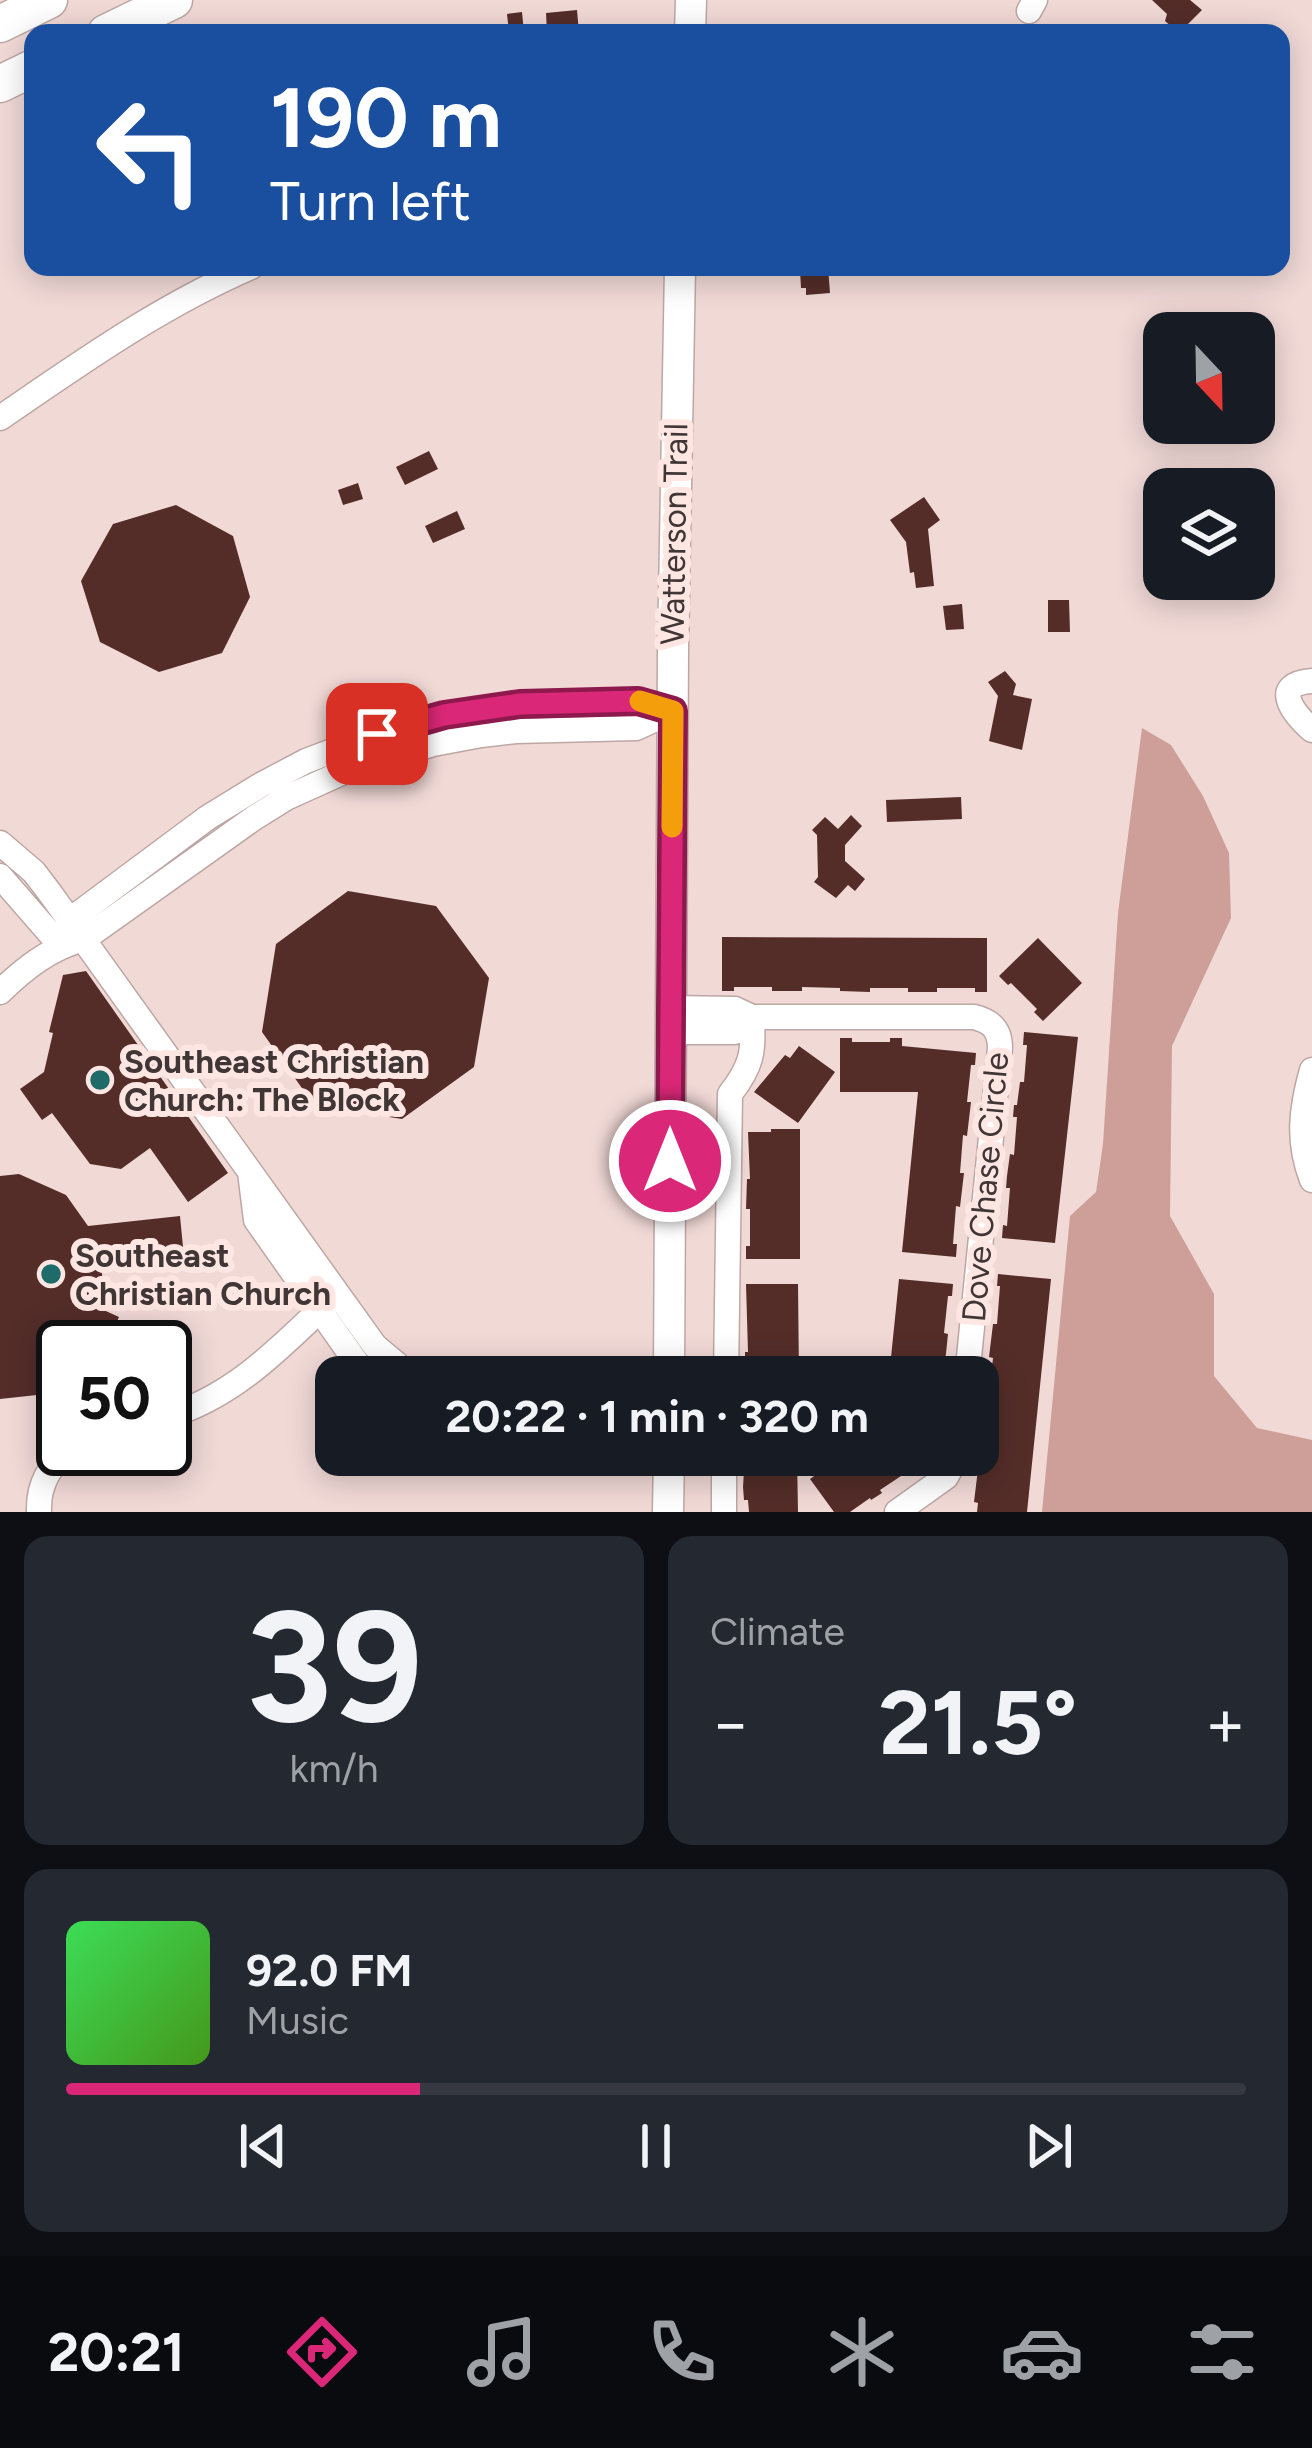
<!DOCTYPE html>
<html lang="en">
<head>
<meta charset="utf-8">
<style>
  :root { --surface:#171b24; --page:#242831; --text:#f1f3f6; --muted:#9ea1a6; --line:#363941; --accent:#db2777 }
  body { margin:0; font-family:Figtree,sans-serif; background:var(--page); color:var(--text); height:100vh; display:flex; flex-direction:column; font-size:45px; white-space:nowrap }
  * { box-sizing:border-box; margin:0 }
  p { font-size:39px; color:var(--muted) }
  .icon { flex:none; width:66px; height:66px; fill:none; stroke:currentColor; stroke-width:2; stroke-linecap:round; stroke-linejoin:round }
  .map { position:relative; height:1512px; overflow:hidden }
  .details { display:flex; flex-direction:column; gap:24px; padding:24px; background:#0d0f14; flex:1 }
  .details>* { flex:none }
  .hud { position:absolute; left:24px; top:24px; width:1266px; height:252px; border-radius:24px; box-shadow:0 6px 30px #0003; background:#1a4fa0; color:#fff; overflow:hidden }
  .needle { width:78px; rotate:158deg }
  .tools { position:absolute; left:1143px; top:312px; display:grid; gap:24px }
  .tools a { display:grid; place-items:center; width:132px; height:132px; border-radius:24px; background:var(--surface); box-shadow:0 6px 30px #0003; font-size:60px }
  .speed { position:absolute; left:36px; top:1320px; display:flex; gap:24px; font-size:60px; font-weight:700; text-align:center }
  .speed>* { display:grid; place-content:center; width:156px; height:156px; border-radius:50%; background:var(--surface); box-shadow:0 6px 30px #0003; line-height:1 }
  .speed .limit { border:6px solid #111; border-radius:18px; background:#fff; color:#111 }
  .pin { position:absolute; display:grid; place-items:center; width:102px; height:102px; color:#fff; margin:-51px; border-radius:24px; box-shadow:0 6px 18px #0006 }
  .me { position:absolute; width:132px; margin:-66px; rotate:0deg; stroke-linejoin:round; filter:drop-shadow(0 0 9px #0008) }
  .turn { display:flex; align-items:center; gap:42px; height:252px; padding:0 48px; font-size:54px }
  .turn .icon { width:156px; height:156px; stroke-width:2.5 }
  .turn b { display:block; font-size:84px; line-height:102px }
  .big { font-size:90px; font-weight:700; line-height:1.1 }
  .details .tile { flex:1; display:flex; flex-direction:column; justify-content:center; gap:18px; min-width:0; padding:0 42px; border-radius:24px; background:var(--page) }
  .details .dial { align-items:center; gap:0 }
  .dial b { font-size:156px; line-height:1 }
  .song { display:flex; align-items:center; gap:36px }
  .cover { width:144px; height:144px; border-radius:18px; background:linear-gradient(135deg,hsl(130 70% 55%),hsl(100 70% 35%)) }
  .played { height:12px; border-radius:6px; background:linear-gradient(90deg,var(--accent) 30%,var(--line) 30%) }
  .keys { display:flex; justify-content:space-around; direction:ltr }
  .heat { display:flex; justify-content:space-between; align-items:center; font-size:66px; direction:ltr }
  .details .tiles { flex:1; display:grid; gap:24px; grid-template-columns:1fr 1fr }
  .tile:last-child { grid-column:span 2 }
  .trip { position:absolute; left:315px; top:1356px; width:684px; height:120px; border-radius:24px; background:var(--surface); box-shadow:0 6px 30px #0003; font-weight:700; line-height:120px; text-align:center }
  .dock { display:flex; height:192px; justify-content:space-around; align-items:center; background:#090b0e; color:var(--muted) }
  .dock .icon { width:84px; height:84px }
  .dock .active { color:var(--accent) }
  .dock b { font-size:54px; color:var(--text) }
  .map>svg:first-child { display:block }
  .forest { fill:#ce9f99 }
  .building { fill:#542d29 }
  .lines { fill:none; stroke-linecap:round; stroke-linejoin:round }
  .minor-casing { stroke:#bda7a4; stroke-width:27 }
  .major-casing { stroke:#bda7a4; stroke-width:33 }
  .highway-casing { stroke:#bda7a4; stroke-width:39 }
  .minor { stroke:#fff; stroke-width:24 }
  .major { stroke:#fff; stroke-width:30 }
  .highway { stroke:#fff; stroke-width:36 }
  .route-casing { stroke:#8e194d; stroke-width:30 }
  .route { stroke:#db2777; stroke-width:21 }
  .slow { stroke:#f59e0b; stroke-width:21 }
  .poi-dot { fill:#1f6b6a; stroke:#fee6e3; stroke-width:4.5 }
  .labels { text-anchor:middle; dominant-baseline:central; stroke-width:12; stroke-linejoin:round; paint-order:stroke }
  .street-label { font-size:33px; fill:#403635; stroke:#fee6e3 }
  .poi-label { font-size:33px; font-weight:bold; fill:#403635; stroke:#fee6e3; text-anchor:start }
</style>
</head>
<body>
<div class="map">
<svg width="1312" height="1512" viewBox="0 0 1312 1512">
  <rect width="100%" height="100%" fill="#f1d9d6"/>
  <path class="forest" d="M1142,728L1171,745L1203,796L1229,853L1231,918L1172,1046L1170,1216L1214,1294V1376L1257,1428L1312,1440V1512H1042L1070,1216L1096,1192L1103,1144L1118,913Z"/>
  <path class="building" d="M1152,0H1190L1202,10L1181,31L1174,29L1165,21L1167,14Z
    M577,10L579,33H547L546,13Z
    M522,12L524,33H509L507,14Z
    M804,267H828L830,293L806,295V288H801L800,270H804Z
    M429,451L438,469L405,485L396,467Z
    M358,483L363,499L343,505L338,490Z
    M924,497L940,520L928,529L934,586L916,588L914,572L910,573L906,542L890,520Z
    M176,505L233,536L250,597L222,653L159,672L100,642L81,581L113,524Z
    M457,511L465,529L433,543L425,526Z
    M1048,600H1069L1070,632H1048Z
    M962,604L964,629L946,630L943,606Z
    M1005,671L1016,684L1013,695L1032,699L1022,750L989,741L998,696L988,682Z
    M961,797L962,819L887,822L886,800Z
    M851,815L862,826L845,845V861L865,879L855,891L848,885L836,898L814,882L818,877L817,835L812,830L825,817L838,829Z
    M348,891L436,906L489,978L474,1067L402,1119L314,1105L262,1032L276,944Z
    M722,937L987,938V992H975V988H937V992H908V988H870V992L840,991V988L802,987V991H772V987H734V991H722Z
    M1038,938L1082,983L1043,1021L1034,1012L1037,1009L1011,983L1008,985L999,976Z
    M86,971L228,1173L188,1202L150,1148L121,1169L90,1164L52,1113L42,1120L20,1089L44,1072L53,1033L49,1032L63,975Z
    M1024,1032L1078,1037L1055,1243L1002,1238L1003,1225L1007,1226L1010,1188H1006L1007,1176L1010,1154L1014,1155L1017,1117H1013L1014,1105H1017L1020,1082H1024L1027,1045H1023Z
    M840,1038H852V1042H890V1038H902V1046L976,1053L975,1065H971L967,1102H971L967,1136L963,1135L960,1173H964L960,1207L956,1206L953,1244H957L956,1257L902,1252L918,1092H840Z
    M799,1046L835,1072L798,1123L754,1092L785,1055L790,1058Z
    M771,1129H800V1259H746V1246H750V1209H746L747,1179H750L748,1132H771Z
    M19,1174L66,1195L88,1226L180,1216L183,1247L100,1256L104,1292L97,1307L119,1317L106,1347H63V1383L46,1394L0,1399V1176Z
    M998,1274L1051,1279L1027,1512H977L978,1503L974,1502L978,1469H982L985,1432L981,1431L986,1395H989L993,1358L989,1357L993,1324H997L1000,1286H997Z
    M899,1279L953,1284L952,1296H948L944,1333L948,1334L945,1363H940L938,1377H889Z
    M746,1284H798L799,1377H750V1365H745V1352H748Z
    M749,1455H797L798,1512H749L748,1500H744L743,1487L744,1471H749Z
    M843,1455H913L921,1468L909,1476L907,1472L880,1490L882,1493L871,1500L870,1498L850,1512H834L810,1479Z"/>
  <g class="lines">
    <g class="minor-casing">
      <path id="minor" d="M1029,11L1035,0
        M0,418C82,362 159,307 251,267
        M1312,681C1269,684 1294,714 1312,730
        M0,843L34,872L50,893L375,1346L412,1377
        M0,876L60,945
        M60,945L70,920L207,818L259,786L306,761L377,734L444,715L520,704L638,701L673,711
        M0,992C25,968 50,948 84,939L254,818L286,798L348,770L433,744L481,735L516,731L636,728L673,711
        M671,1032H735L752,1017L735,1009L671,1008
        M1312,1070C1301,1109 1297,1141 1312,1180
        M250,1172L256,1220L359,1366L371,1377
        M726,1377L730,1094C752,1066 754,1052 752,1017H974C991,1021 1000,1029 1000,1048L967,1377
        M165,1417C232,1398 279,1349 328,1302
        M39,1512C38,1485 49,1465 71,1449
        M724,1512V1455
        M897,1512L946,1477L958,1455"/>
    </g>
    <g class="major-casing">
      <path id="major" d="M690,33L691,0
        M669,1377L673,650L680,267
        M668,1512L669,1455"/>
    </g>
    <g class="highway-casing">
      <path id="highway" d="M0,24L49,0
        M106,33L174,0
        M0,84L33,68"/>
    </g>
    <use href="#minor" class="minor"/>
    <use href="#major" class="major"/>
    <use href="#highway" class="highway"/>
  </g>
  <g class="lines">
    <g class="route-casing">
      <path id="route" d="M377,734L444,715L520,704L638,701L673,711L670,1161"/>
    </g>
    <use href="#route" class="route"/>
    <path class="slow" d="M640,701L673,711L672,827"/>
  </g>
  <g class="poi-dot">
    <circle cx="100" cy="1080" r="12"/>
    <circle cx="51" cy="1274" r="12"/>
  </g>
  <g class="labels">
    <g class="street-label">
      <text transform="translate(674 534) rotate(-89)">Watterson Trail</text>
      <text transform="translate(985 1187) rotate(-85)">Dove Chase Circle</text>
    </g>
    <g class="poi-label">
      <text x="124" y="1061">Southeast Christian<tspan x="124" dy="38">Church: The Block</tspan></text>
      <text x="75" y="1255">Southeast<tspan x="75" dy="38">Christian Church</tspan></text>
    </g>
  </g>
</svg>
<div class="tools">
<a><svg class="needle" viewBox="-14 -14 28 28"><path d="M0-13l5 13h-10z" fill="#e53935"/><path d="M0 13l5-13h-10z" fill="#9ea1a6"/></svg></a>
<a><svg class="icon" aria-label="layers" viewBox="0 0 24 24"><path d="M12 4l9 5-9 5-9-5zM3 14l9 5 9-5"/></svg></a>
</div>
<div class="speed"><div class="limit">50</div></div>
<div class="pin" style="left:377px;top:734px;background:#d93025"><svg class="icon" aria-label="arrive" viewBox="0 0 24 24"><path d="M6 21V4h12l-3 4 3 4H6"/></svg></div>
<svg class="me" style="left:670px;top:1161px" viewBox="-20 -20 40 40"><circle r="17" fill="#db2777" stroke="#fff" stroke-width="3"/><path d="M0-11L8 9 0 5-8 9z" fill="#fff"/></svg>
<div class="trip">20:22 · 1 min · 320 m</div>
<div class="hud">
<div class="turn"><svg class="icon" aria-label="left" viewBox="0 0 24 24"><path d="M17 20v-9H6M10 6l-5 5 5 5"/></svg><div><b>190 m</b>Turn left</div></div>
</div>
</div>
<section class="details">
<div class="tiles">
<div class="tile dial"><b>39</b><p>km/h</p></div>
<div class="tile"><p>Climate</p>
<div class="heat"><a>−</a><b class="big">21.5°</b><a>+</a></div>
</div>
<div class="tile">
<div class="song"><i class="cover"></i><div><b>92.0 FM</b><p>Music</p></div></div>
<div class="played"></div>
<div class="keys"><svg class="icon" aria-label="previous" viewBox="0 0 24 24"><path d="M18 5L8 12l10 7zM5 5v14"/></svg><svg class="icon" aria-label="pause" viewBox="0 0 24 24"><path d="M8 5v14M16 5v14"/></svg><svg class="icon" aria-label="next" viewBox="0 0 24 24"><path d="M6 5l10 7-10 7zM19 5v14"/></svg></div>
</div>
</div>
</section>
<nav class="dock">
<b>20:21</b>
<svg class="icon active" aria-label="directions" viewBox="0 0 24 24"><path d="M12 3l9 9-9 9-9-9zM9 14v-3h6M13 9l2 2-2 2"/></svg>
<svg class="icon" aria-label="music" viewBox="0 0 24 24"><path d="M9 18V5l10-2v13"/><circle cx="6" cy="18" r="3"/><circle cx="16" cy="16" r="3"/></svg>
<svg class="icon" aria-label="phone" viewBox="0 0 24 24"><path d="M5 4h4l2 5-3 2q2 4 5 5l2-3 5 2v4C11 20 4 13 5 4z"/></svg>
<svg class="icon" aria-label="climate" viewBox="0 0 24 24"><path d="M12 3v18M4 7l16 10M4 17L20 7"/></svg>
<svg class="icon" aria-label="car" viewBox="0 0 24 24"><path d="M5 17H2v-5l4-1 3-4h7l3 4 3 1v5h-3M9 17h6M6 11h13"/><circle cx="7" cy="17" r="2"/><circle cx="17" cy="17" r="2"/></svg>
<svg class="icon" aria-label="filters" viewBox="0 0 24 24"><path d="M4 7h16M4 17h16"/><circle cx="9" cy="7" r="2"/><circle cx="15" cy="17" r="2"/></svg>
</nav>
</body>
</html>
